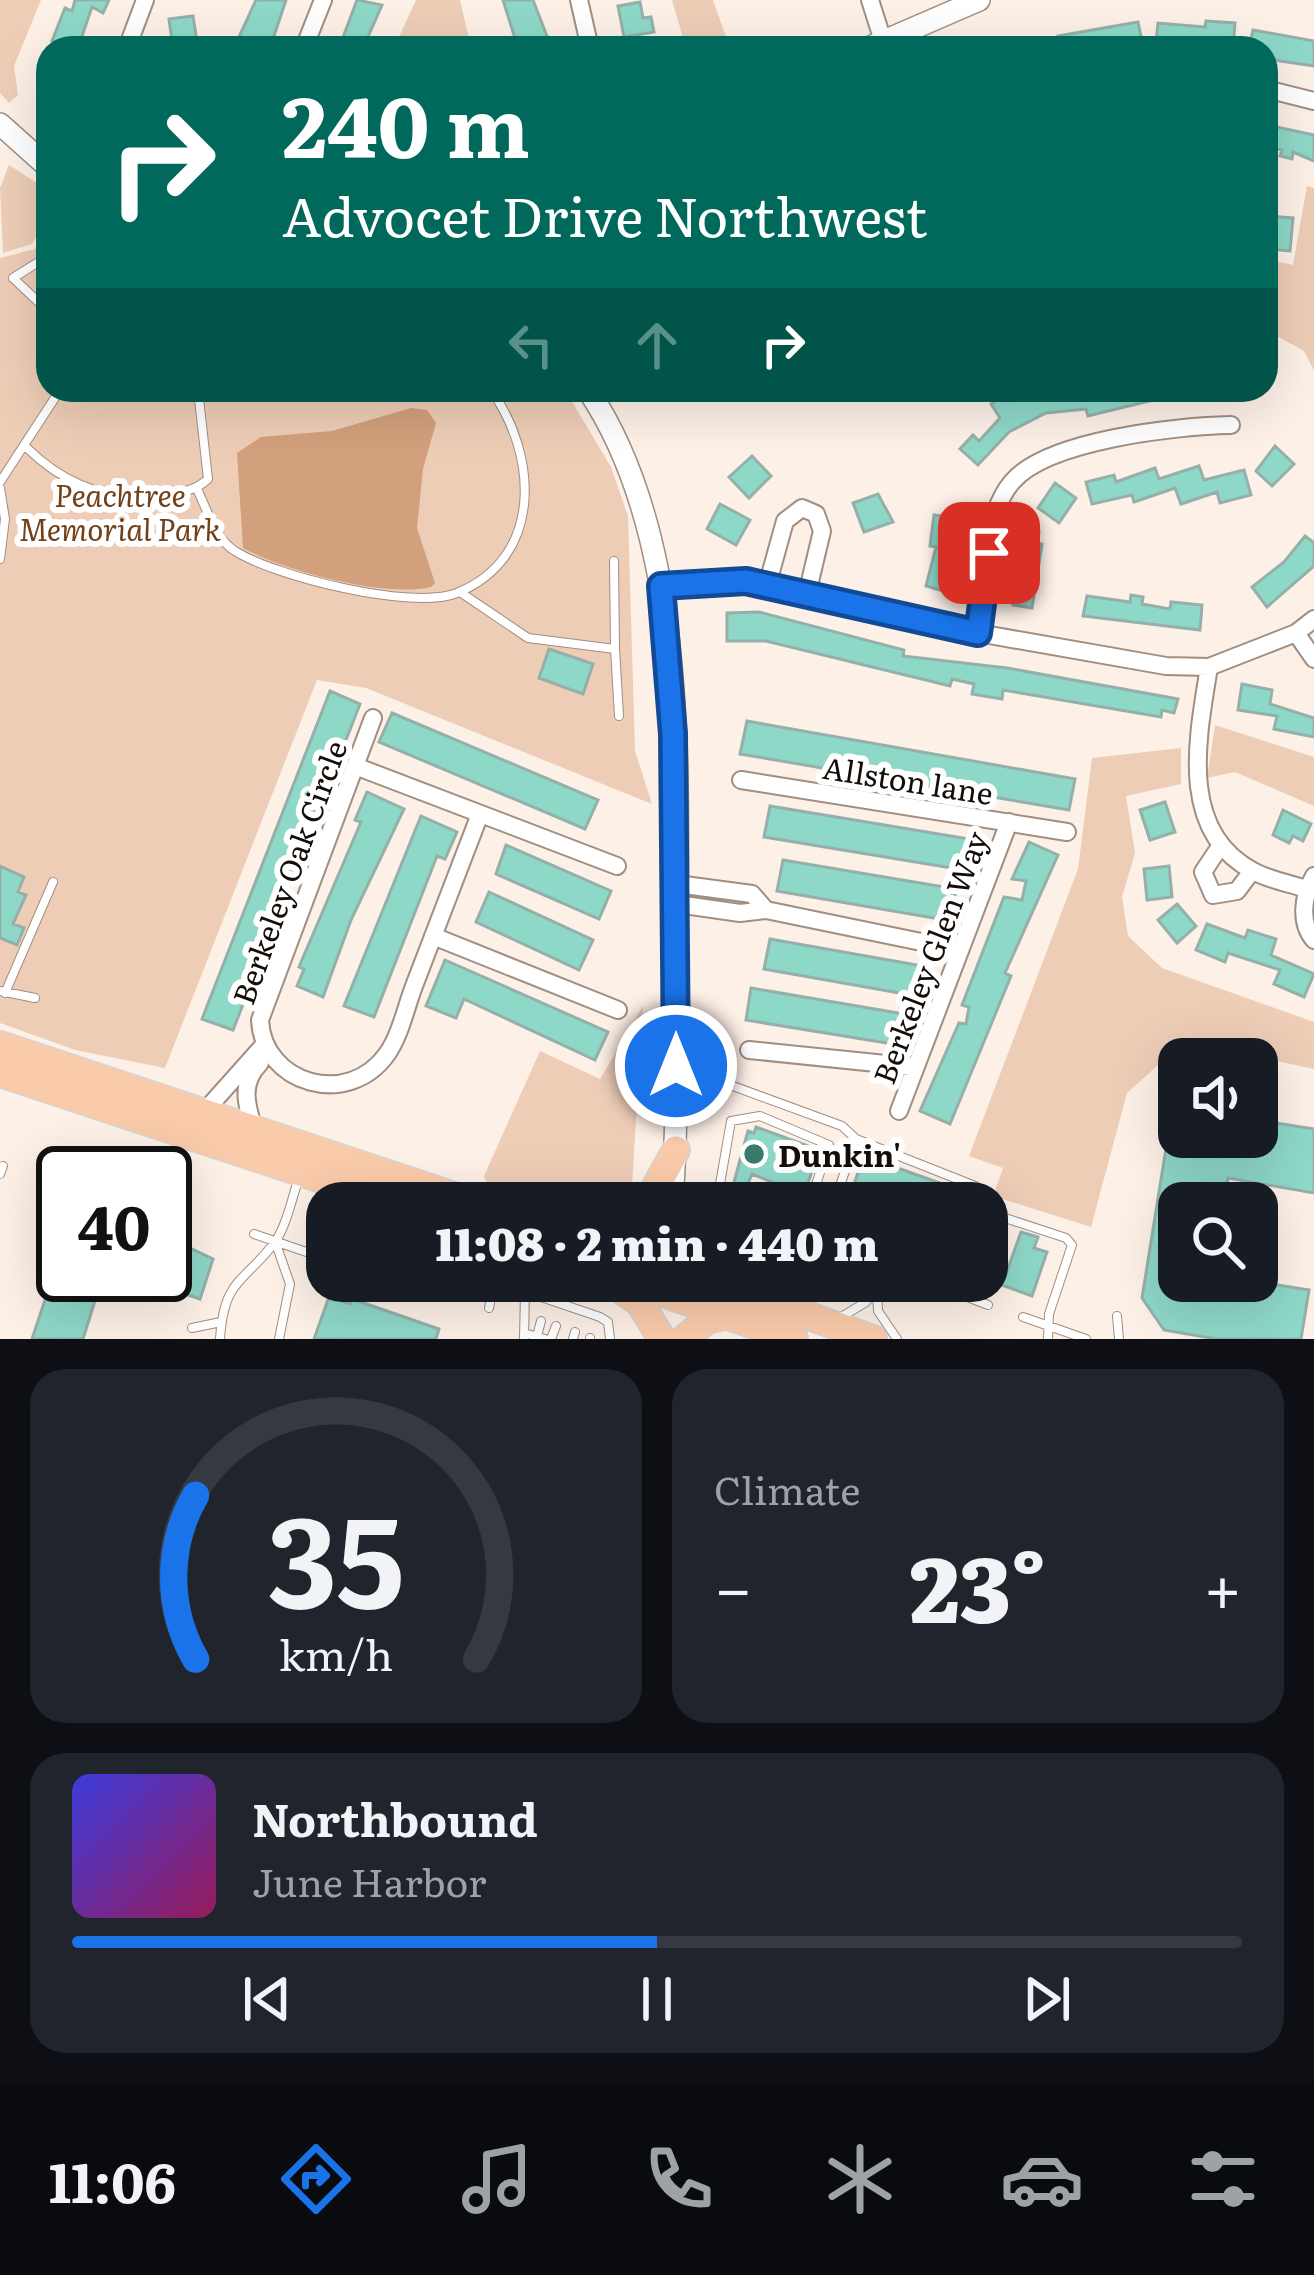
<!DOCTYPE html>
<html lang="en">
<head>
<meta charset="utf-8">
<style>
  :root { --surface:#171b24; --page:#20242c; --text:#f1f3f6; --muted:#9ea1a6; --line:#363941; --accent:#1a73e8 }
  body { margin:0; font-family:Literata,serif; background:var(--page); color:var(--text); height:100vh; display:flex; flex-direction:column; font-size:45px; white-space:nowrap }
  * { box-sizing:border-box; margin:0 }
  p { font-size:39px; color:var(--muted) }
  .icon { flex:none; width:66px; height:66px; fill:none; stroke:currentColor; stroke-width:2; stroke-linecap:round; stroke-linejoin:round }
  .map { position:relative; height:1339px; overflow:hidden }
  .panel { display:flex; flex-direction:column; gap:30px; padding:30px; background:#0d0f14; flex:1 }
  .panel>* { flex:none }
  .top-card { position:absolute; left:36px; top:36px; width:1242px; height:366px; border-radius:36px; box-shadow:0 12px 48px #0002; background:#00695c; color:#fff; overflow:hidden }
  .tools { position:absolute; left:1158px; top:1038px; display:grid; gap:24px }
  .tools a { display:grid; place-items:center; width:120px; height:120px; border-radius:24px; background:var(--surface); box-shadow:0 12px 48px #0002; font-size:60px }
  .speed { position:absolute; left:36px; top:1146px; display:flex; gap:24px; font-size:60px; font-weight:700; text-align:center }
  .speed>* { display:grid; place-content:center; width:156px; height:156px; border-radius:50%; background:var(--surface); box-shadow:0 12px 48px #0002; line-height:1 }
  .speed .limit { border:6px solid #111; border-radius:18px; background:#fff; color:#111 }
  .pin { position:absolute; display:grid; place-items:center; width:102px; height:102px; color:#fff; margin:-51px; border-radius:24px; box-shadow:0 6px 18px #0006 }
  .me { position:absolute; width:132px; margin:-66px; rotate:0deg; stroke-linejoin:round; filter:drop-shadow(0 0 9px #0008) }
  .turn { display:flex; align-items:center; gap:42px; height:252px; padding:0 48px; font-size:54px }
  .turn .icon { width:156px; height:156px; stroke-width:2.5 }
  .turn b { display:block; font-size:84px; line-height:102px }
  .lanes { display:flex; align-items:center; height:114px; padding:0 48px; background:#0003; justify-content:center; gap:60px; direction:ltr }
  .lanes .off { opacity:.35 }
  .big { font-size:90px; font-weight:800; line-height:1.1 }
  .panel .card { flex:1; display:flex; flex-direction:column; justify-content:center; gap:18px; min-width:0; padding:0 42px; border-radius:36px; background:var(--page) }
  .panel .dial { align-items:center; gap:0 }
  .dial svg { height:312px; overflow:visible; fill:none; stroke:var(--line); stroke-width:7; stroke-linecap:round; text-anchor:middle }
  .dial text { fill:var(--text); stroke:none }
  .song { display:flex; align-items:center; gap:36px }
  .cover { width:144px; height:144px; border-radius:18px; background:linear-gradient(135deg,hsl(240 70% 55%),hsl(330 70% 35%)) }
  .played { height:12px; border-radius:6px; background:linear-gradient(90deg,var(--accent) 50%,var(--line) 50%) }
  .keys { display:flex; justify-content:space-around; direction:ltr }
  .heat { display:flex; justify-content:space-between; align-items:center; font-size:66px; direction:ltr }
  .panel .tiles { flex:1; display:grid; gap:30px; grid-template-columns:1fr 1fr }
  .card:last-child { grid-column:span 2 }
  .trip { position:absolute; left:306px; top:1182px; width:702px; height:120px; border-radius:36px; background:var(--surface); box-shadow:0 12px 48px #0002; font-weight:800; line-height:120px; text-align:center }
  .menu { display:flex; height:192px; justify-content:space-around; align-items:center; background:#090b0e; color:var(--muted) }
  .menu .icon { width:84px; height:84px }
  .menu .on { color:var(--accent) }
  .menu b { font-size:54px; color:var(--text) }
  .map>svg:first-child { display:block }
  .green { fill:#edcdb6 }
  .water { fill:#d2a07c }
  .building { fill:#8ed8c8; stroke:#95b0aa; stroke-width:3 }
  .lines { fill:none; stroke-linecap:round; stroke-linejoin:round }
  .service-casing { stroke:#a18e80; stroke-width:10 }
  .minor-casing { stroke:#a18e80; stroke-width:20 }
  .tertiary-casing { stroke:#a18e80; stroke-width:24 }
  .trunk-casing { stroke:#d5d3d3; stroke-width:30 }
  .service { stroke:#fff; stroke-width:8 }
  .minor { stroke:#fff; stroke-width:16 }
  .tertiary { stroke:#fff; stroke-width:21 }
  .trunk { stroke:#facbaa; stroke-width:27 }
  .route-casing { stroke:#114b97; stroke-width:30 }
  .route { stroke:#1a73e8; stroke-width:21 }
  .poi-dot { fill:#387c6f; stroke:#fff; stroke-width:4.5 }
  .labels { text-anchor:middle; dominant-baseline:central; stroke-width:12; stroke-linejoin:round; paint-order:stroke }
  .park-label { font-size:30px; font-style:italic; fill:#724119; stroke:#fff }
  .street-label { font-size:30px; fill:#140d08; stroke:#fff }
  .poi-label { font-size:30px; font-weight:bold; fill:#140d08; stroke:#fff; text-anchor:start }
</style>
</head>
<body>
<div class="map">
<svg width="1314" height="1339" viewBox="0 0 1314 1339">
  <rect width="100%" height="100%" fill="#fdf0e7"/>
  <path class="green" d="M0,0H41L14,66L18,95L9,103L0,93Z
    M416,0H460L471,48H394Z
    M672,0H713L730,48H686Z
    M9,165L48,190V217L32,244L3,253L0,188Z
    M1307,186L1314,188V371L1304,351L1266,330V259L1293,265Z
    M48,227V390H565L611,467L628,516L635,751L652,804L366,688L317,680L165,1068L75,1050L0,1023V258L35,249Z
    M1215,725L1314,757V806L1235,772L1207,778Z
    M1181,748V784L1126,796L1135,853L1122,897L1128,936L1162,968L1314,1022V1069L1212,1047L1168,1056L1127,1093L1091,1227L993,1196L1003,1168L969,1156L1078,869L1092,758Z
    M643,1006L631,1203H524L489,1191L484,1176L540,1051L600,1079Z"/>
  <path class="water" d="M411,408L427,410L436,423L423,469L417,528L435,583L431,587C384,598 285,571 243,548L237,453L261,437L332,431Z"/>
  <path class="building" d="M75,0H109L103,13L92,7L78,48L52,41L65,8L72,11Z
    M256,0H286L270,48L239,37Z
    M357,0L382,5L363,48H339Z
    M503,0H533L550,44L518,48Z
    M640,2L643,18L651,17L654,32L624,37L618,6Z
    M193,16L198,48H173L169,19Z
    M1206,21L1235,23L1233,48L1156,43L1158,23L1205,27Z
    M1138,22L1143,46L1061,48L1058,36Z
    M1253,30L1314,41V66L1266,59V48H1249Z
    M1268,125L1314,135V161L1293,152L1292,159L1280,156L1282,150L1266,146Z
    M1267,216L1293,218L1290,251L1266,249Z
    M1059,390H1070L1072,397L1096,390L1178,394L1088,416L1086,409L1046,413L1009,432L978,465L960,449L973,435L979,441L1000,418L991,404L1004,395L1008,401L1019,394L1023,399Z
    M1275,446L1294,464L1272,486L1256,471Z
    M752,456L771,476L749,498L729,477Z
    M1199,466L1204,480L1244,470L1251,495L1220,503L1217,492L1181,504L1175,488L1134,502L1132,495L1092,504L1086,482L1114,475L1116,482L1155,468L1159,479Z
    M1055,483L1076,498L1059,523L1038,508Z
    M878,494L893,522L864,532L853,503Z
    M720,504L750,520L736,545L707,529Z
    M934,515L959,518L947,592L926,586L936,547L930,546Z
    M1024,529L1039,531L1038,543L1042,544L1032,608L1013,605Z
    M1305,536L1314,543V566L1267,607L1252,587L1284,562Z
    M1131,595L1143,597L1142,604L1170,609L1171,602L1202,605L1200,630L1083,616L1087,596L1130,602Z
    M759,612L904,650L903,656L1007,668L1178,699L1174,713L1162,710L1161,717L1003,690L1002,699L972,694L974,684L952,679L950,686L766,641H727V613Z
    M549,649L593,664L583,694L539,678Z
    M1242,684L1272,690L1270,704L1314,718V737L1274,729L1277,716L1238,710Z
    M330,691L360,704L233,1030L202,1019Z
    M392,713L598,800L585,829L379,742Z
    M747,721L1075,779L1069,810L740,754Z
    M367,792L404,809L351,920L323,997L297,986L304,969L299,967L361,822L355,820Z
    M1165,802L1175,832L1150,840L1140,810Z
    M770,806L975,840L970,871L764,837Z
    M1283,810L1311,824L1303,841L1293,836L1289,843L1273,835Z
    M421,816L457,832L445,859L437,856L374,1017L344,1006Z
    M1029,842L1058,855L1005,973L1011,976L950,1124L920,1111L959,1023L966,1024L969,1007L962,1005L1004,897L1022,900L1026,881L1012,879Z
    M506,845L611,891L599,919L496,874Z
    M783,860L956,889L951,921L777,891Z
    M0,866L24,877L18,892L26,895L13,924L24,928L17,945L0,938Z
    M1169,866L1172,897L1147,900L1144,869Z
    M489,892L593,940L579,970L476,922Z
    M1177,904L1196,926L1177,943L1158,920Z
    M1207,924L1245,938L1248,930L1276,939L1271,955L1314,974L1304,997L1274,984L1280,970L1228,953L1225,962L1196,950Z
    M770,939L928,967L922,997L764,969Z
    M445,960L608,1032L595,1060L464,999L456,1018L426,1006Z
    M751,988L910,1015L905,1046L746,1020Z
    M1257,1120L1314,1129V1193L1228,1178L1224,1203H1179V1281H1253L1309,1290L1301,1339H1216L1164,1330L1142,1298L1169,1130L1179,1124V1137H1257Z
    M756,1127L819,1150L804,1195L752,1174L746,1188L734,1182L748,1131L754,1133Z
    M864,1156L965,1192L962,1203L849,1198Z
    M1021,1232L1038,1237L1034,1248L1047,1252L1032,1296L1002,1285Z
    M165,1236L213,1259L200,1299L135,1277L165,1275Z
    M61,1252L63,1275H103L83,1339H32Z
    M329,1297L350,1304L352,1299L439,1329L436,1339H314Z"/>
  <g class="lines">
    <g class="service-casing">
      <path id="service" d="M48,256L13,278L48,311
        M27,448C66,486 112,503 165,494C182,492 195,491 208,479L198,390
        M0,482L60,390
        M0,488L5,519L0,559
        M197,489C207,509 215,539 235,551C274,576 413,611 457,593C545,557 537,454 491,390
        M614,561L615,649
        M460,592L528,638L615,649L619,716
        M0,991L35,998
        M5,993L53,882
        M681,1067L842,1126L856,1139
        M0,1174L3,1166
        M769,1203L729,1194L720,1184L731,1121L760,1116L829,1145L810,1203
        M834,1203L856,1139L975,1186L970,1203
        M994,1230L1005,1218L1066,1238L1072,1245L1049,1314L1048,1339
        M254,1234L321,1257
        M275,1241L290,1284L279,1339
        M494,1281L600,1317L608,1322L610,1339
        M974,1285L970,1298L988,1305
        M940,1287L942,1281
        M877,1290L878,1311L897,1339
        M489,1308L494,1281
        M1117,1316L1119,1339
        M1023,1317L1086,1339
        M838,1319L866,1302L880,1281
        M192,1328L221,1322
        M524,1333L545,1339
        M537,1336L541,1321
        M220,1339C224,1278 244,1283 275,1242C287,1225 292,1197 299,1178
        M524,1339L525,1291
        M551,1339L556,1326
        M573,1339L575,1332
        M590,1339V1338"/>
    </g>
    <g class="minor-casing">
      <path id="minor" d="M579,0L590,48
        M870,0L883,41
        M127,48L145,0
        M304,48L323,0
        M1266,89L1314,101
        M661,586L746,581L978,633L1166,666L1209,667L1296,633L1314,619
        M767,586L785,521L802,508L816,514L822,531L807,594
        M978,633C984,589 982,517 1012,482C1047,440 1177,426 1231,425
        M1296,633L1314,659
        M1209,667C1198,736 1177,831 1253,871C1269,880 1289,883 1306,889
        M373,718L260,1020C263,1084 348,1109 387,1054C400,1036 406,1007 414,986C436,928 458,871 480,814
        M355,766L617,866
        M741,780L1067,832
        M1221,845L1203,872L1213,895L1237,891L1252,871
        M1314,876C1303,895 1299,923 1314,940
        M677,884L752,894L766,910
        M677,904L740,913L766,910L960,950
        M433,936L618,1010
        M749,1050L915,1067
        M899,1111L1009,822
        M204,1112L263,1046
        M254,1129C246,1104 240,1083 260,1063"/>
    </g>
    <g class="tertiary-casing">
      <path id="tertiary" d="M868,48L979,0
        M0,124L48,167
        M588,390C689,540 677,773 677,948C676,1033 678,1118 672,1203"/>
    </g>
    <g class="trunk-casing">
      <path id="trunk" d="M0,1045L475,1203
        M0,1073L394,1203
        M647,1203L676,1150
        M609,1281L640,1303L662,1339
        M629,1281L794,1339
        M712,1281L873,1339
        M684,1339L707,1320L728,1315"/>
    </g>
    <use href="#service" class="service"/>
    <use href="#minor" class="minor"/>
    <use href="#tertiary" class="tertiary"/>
    <use href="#trunk" class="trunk"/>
  </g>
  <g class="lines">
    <g class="route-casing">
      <path id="route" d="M676,1066L673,734L661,586L746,581L978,633L989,553"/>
    </g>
    <use href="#route" class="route"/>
  </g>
  <circle class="poi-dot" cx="754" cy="1154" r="12"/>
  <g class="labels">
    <g class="park-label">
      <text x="120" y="494">Peachtree<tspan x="120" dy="34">Memorial Park</tspan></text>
    </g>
    <g class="street-label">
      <text transform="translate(908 779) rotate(9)">Allston lane</text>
      <text transform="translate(288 872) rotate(-70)">Berkeley Oak Circle</text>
      <text transform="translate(929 957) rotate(-69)">Berkeley Glen Way</text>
    </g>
    <g class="poi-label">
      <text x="778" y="1154">Dunkin'</text>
    </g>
  </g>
</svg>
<div class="tools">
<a><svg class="icon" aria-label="sound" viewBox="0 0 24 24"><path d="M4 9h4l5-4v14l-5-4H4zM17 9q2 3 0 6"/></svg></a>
<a><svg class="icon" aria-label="search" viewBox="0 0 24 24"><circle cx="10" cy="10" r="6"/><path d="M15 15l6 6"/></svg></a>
</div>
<div class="speed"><div class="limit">40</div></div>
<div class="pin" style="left:989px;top:553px;background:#d93025"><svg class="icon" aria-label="arrive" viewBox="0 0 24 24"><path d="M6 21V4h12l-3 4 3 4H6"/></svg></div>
<svg class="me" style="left:676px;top:1066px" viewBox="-20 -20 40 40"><circle r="17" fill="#1a73e8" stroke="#fff" stroke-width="3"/><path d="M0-11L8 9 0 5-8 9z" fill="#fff"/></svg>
<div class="trip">11:08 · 2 min · 440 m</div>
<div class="top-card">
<div class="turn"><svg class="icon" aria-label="right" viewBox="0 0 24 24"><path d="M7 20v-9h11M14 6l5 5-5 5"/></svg><div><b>240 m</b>Advocet Drive Northwest</div></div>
<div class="lanes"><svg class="icon off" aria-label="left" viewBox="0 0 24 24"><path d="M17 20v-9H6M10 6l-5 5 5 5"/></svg><svg class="icon off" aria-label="ahead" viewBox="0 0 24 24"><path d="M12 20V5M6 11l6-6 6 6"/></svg><svg class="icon" aria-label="right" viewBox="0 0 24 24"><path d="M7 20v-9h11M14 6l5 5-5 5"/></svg></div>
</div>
</div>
<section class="panel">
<div class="tiles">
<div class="card dial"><svg viewBox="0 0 100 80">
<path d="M14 69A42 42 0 1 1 86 69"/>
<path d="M14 69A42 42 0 0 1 14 27" stroke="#1a73e8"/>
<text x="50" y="56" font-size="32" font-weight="700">35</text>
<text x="50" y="72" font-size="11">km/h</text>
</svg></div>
<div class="card"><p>Climate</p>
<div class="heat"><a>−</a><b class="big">23°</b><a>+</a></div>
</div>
<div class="card">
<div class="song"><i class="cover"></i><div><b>Northbound</b><p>June Harbor</p></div></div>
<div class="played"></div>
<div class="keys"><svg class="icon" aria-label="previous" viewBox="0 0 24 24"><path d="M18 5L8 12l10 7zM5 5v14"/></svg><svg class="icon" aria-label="pause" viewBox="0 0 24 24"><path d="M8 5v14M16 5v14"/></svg><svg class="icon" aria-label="next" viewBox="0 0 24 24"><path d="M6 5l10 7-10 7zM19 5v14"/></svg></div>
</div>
</div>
</section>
<nav class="menu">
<b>11:06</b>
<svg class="icon on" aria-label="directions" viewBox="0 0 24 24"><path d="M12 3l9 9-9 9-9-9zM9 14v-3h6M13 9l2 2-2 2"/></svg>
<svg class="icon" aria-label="music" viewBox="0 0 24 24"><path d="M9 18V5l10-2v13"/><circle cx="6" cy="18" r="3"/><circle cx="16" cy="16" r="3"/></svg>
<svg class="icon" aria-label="phone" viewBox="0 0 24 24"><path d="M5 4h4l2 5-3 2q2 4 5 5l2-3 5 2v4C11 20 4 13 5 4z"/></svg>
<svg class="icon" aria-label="climate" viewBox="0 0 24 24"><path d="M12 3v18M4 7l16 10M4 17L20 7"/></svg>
<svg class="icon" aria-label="car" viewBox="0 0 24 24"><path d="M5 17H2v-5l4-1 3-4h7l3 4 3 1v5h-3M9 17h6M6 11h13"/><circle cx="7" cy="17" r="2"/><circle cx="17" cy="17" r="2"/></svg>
<svg class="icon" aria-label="filters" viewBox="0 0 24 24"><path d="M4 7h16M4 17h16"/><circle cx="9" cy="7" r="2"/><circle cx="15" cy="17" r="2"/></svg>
</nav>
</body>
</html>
